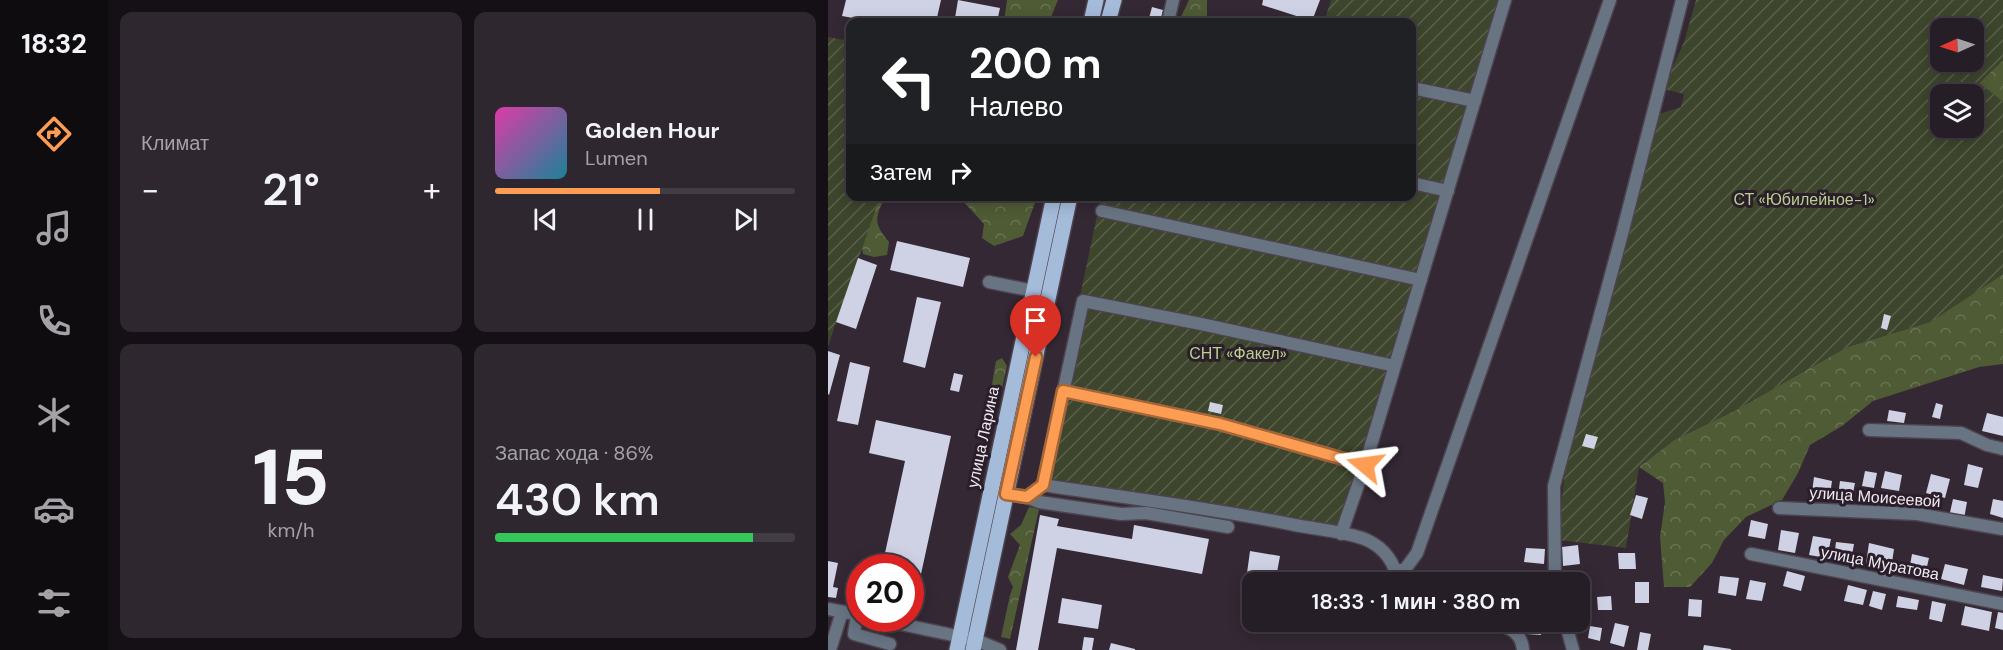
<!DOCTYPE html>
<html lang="ru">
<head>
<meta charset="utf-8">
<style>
  :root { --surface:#261e27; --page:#2e272f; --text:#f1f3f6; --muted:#a4a2a7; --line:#423c44; --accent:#fc9d53 }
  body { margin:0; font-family:"DM Sans",sans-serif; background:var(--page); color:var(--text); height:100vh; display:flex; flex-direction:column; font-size:22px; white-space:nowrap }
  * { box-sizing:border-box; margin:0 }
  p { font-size:20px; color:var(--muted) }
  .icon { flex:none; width:33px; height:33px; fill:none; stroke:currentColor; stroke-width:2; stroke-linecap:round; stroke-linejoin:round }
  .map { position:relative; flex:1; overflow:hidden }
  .details { display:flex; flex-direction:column; gap:12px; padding:12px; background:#151015; width:720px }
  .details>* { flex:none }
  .hud { position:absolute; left:18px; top:18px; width:570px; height:183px; border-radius:12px; box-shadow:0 3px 15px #0003,0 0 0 2px var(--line); background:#202124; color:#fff; overflow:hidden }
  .needle { width:39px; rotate:267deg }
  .controls { position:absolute; left:1102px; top:18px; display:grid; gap:12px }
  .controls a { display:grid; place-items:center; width:54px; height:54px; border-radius:12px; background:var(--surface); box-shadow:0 3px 15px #0003,0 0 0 2px var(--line); font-size:30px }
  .speed { position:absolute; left:18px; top:554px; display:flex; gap:12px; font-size:30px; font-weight:700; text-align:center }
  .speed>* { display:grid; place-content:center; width:78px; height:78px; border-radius:50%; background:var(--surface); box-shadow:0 3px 15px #0003,0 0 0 2px var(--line); line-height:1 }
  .speed .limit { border:9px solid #d22; background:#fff; color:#111 }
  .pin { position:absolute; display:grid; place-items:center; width:51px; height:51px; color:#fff; margin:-62px -26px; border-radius:50% 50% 50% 0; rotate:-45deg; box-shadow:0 0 6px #0007 }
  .pin .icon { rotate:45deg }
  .me { position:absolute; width:66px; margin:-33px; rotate:286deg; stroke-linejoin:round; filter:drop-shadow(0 0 4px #0008) }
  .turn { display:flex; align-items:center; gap:21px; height:126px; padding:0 24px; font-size:27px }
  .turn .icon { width:78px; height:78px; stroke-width:2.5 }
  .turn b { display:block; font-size:42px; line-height:51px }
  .then { display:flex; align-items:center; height:57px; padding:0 24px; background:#0003; gap:12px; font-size:22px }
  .big { font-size:45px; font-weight:600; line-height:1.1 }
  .details .widget { flex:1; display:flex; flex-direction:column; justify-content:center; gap:9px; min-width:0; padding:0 21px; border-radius:12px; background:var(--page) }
  .details .dial { align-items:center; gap:0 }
  .dial b { font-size:78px; line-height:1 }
  .song { display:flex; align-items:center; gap:18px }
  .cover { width:72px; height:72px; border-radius:9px; background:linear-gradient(135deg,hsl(320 70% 55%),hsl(190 70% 35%)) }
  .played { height:6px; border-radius:3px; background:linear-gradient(90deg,var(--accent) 55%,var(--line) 55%) }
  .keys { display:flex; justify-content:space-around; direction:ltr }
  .heat { display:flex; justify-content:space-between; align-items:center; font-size:33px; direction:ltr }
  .charge { height:9px; border-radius:4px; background:linear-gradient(90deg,#34c759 86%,var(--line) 0) }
  .details .tiles { flex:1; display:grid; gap:12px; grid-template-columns:repeat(2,1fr) }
  .trip { position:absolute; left:414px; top:572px; width:348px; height:60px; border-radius:12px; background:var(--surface); box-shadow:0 3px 15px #0003,0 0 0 2px var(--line); font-weight:600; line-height:60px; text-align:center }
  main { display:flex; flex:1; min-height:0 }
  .tab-bar { display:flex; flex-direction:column; width:108px; justify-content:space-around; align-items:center; background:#0f0c10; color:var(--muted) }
  .tab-bar .icon { width:42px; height:42px }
  .tab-bar .current { color:var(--accent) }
  .tab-bar b { font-size:27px; color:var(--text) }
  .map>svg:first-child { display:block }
  .forest { fill:url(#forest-crowns) }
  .garden { fill:url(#garden-furrows); fill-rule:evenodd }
  .building { fill:#cfd1e5 }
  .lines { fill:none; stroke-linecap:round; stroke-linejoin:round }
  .minor-casing { stroke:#4d434e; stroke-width:15 }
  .major-casing { stroke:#4d434e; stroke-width:18 }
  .minor { stroke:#697483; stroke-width:12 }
  .major { stroke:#a4bbda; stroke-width:15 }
  .route-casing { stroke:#a46636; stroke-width:15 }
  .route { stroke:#fc9d53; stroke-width:10 }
  .labels { text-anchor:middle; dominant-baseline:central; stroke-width:6; stroke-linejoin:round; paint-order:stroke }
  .park-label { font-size:16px; fill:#b9cf8d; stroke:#291e2a }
  .street-label { font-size:16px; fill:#f0e9f1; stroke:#291e2a }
</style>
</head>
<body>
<main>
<nav class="tab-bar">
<b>18:32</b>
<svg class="icon current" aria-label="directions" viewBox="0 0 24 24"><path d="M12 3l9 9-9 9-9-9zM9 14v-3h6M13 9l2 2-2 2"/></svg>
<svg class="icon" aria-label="music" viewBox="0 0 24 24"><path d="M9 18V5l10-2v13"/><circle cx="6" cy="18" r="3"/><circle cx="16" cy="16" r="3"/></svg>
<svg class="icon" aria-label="phone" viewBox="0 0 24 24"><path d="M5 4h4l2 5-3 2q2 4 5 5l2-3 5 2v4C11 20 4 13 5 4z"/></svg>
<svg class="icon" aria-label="climate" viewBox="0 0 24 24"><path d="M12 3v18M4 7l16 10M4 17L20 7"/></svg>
<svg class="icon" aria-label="car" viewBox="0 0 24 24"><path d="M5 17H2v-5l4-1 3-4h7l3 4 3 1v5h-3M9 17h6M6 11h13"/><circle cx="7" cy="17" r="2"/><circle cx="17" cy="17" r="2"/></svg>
<svg class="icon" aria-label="filters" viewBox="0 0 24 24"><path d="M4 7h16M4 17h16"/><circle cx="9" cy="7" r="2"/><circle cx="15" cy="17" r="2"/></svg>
</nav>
<section class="details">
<div class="tiles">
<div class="widget"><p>Климат</p>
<div class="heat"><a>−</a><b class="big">21°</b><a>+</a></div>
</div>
<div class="widget">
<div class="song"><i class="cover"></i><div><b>Golden Hour</b><p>Lumen</p></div></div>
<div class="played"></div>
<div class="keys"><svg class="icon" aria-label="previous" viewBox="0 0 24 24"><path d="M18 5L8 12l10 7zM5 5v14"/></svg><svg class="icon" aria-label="pause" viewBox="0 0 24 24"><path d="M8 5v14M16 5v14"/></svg><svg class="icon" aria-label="next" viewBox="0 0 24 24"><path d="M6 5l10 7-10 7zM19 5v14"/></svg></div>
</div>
<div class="widget dial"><b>15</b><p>km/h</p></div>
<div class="widget"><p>Запас хода · 86%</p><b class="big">430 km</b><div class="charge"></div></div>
</div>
</section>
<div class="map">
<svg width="1175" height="650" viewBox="0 0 1175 650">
  <defs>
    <pattern id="forest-crowns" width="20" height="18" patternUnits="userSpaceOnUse" patternTransform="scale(1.5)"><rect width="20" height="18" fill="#4f5b35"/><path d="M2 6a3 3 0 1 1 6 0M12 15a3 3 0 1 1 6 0" fill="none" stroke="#697353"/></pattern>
    <pattern id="garden-furrows" width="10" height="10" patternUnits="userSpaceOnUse" patternTransform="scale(1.5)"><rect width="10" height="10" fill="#3d452c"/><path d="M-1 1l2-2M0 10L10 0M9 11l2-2" fill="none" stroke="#59604b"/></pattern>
  </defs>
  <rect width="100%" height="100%" fill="#332834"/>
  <path class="forest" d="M179,0H230L221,22H176Z
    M361,0H379V20L376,22L351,21Z
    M1175,60V102L1151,83Z
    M134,196H209V197L195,236L166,246L154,238L156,224L133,199Z
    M44,197H57C47,218 45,223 61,242L59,255L46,257L35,254L32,233Z
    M1175,274V364L1151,367L1045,401L1014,426L982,445L970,473L954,500L918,517L896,540L884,563L862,587H836L832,537L837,502L835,483L811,467L846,440L906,411L1019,347L1102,322Z
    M174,358L179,366L173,393L165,396L163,390L168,361Z
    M201,507L211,509L182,639L173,637L182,595L185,587L180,577L192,545L182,534L193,525Z"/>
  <path class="garden" d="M503,0H682L521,531L213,480L273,197L584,196V22H496Z
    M868,0H1175V60L1151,83L1175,102V274L1102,322L1019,347L906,411L846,440L811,467L798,548L730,540L737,470L794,234L828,115L853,107L856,94L835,89L856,42ZM1113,28H1146V62H1113ZM1113,94H1146V128H1113Z
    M0,37L22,41V196L52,197L0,346Z"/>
  <path class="building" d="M18,0H113L108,22H47L14,16Z
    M130,0L172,8L169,22H137L138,20L127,18Z
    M435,0H492L484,21L434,5Z
    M324,7L335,10L332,22H320Z
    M69,241L142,258L135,287L62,270Z
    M30,258L49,265L28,329L8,322Z
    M89,297L113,302L97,368L75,362Z
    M1056,314L1063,316L1059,330L1053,328Z
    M0,351L12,355L1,395L0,394Z
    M22,362L42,367L30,425L9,421Z
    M126,373L135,375L131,392L122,390Z
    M382,402L395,405L393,414L380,411Z
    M1108,403L1115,405L1112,419L1104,417Z
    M1061,410L1078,413L1076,423L1059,421Z
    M1159,413L1175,417V436L1154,431Z
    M48,420L123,436L85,611H82V567H54L77,461L41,453Z
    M758,434L770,437L766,449L754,446Z
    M1140,464L1155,468L1150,488L1136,485Z
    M1037,471L1049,473L1046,488L1034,486Z
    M1057,471L1074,475L1071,491L1053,488Z
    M1103,474L1122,479L1117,498L1098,493Z
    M986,477L1004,481L1002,495L984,492Z
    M1012,481L1027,483L1024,498L1010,496Z
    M808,495L820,498L814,519L802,515Z
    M1125,499L1139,502L1136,519L1121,517Z
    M1165,499L1175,501V518L1162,514Z
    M212,515L231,519L229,526L304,539L306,525L381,539L374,574L229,548L210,650H188Z
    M923,520L940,524L937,539L920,536Z
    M953,530L971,533L967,553L950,550Z
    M985,536L1003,539L999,558L981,555Z
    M1008,542L1026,544L1023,561L1006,559Z
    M1041,543L1066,549L1063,569L1038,564Z
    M750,545L752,564L735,566L734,547Z
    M698,548L717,549L716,564L696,562Z
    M422,551L452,556L448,578L419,573Z
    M790,553H807L808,569H791Z
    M1084,554L1101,558L1097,575L1081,571Z
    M0,561L10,563L5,587L10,588L8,598L0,597Z
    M1117,564L1140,569L1136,585L1113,579Z
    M959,571L977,576L973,591L955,586Z
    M1155,575L1175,579L1174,591L1153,587Z
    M892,576L911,578L908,596L890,593Z
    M922,580L938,583L934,601L918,599Z
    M807,582H821V603H807Z
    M1020,585L1039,590L1035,605L1016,601Z
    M1045,591L1058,594L1054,610L1041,606Z
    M783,596L784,610H770L769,597Z
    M1070,596L1091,600L1089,610L1068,607Z
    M234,598L274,605L270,629L230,623Z
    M861,599L874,600L873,617L860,616Z
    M1104,601L1118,604L1114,622L1101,619Z
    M1137,606L1164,612L1161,631L1133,625Z
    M1170,612L1175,613V630L1167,628Z
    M449,621H480L478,632L448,626Z
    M699,623L714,624L713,635L698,634Z
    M787,623L801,626L796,647L782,643Z
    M762,626L774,628L772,641L760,638Z
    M812,632L823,634L820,650H809Z
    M256,637L266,638L264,650H254Z
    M283,643L307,649V650H281Z
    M876,645L903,649V650H875Z"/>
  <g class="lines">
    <g class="minor-casing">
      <path id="minor" d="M340,22L345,0
        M584,88L647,101
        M584,183L620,191
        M274,211L593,280
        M161,282L206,291
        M235,391L392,424L537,465
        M1041,430L1133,433L1159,445L1175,449
        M215,485L255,301L373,324L567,366
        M178,494L199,497L215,485C299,498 384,508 467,525C487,529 521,532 539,540C556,548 568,563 569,582
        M199,497L211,502L293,514L318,513L400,527
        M951,508L1089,514L1175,529
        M513,534L537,465L677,0
        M923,554L1175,604
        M569,572L578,568L589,553L782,0
        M727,582L726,486L794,234L854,0
        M0,609L22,613
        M29,615L26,634L62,644
        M44,618L148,640L172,650
        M647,621C668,625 693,624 695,650
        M737,621L745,650
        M2,650L14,612"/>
    </g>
    <g class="major-casing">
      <path id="major" d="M263,22L268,0
        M280,22L286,0
        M129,650L226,196
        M145,650L242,196"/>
    </g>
    <use href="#minor" class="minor"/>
    <use href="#major" class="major"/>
  </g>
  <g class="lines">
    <g class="route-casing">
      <path id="route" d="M208,357L178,494L199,497L215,485L235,391L392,424L537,465"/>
    </g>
    <use href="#route" class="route"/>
  </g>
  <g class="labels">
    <g class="park-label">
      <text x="976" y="199">СТ «Юбилейное-1»</text>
      <text x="410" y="353">СНТ «Факел»</text>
    </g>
    <g class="street-label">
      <text transform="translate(155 437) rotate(-78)">улица Ларина</text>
      <text transform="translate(1047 497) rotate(4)">улица Моисеевой</text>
      <text transform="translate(1052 563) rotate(11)">улица Муратова</text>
    </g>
  </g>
</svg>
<div class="controls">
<a><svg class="needle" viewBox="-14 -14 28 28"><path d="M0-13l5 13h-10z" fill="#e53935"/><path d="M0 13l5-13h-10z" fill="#a4a2a7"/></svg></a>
<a><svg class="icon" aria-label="layers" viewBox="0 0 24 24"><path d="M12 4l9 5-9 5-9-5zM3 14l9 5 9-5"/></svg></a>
</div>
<div class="speed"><div class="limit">20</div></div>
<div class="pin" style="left:208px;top:357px;background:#d93025"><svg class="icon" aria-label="arrive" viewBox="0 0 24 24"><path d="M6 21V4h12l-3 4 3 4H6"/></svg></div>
<svg class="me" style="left:537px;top:465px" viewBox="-20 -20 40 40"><path d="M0-17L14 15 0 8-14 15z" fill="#fc9d53" stroke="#fff" stroke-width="4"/></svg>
<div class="trip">18:33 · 1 мин · 380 m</div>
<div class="hud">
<div class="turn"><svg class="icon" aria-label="left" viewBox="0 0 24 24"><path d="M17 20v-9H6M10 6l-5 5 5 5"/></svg><div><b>200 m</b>Налево</div></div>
<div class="then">Затем<svg class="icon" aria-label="right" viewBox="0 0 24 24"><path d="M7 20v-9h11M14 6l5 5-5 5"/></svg></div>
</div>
</div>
</main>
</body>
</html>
